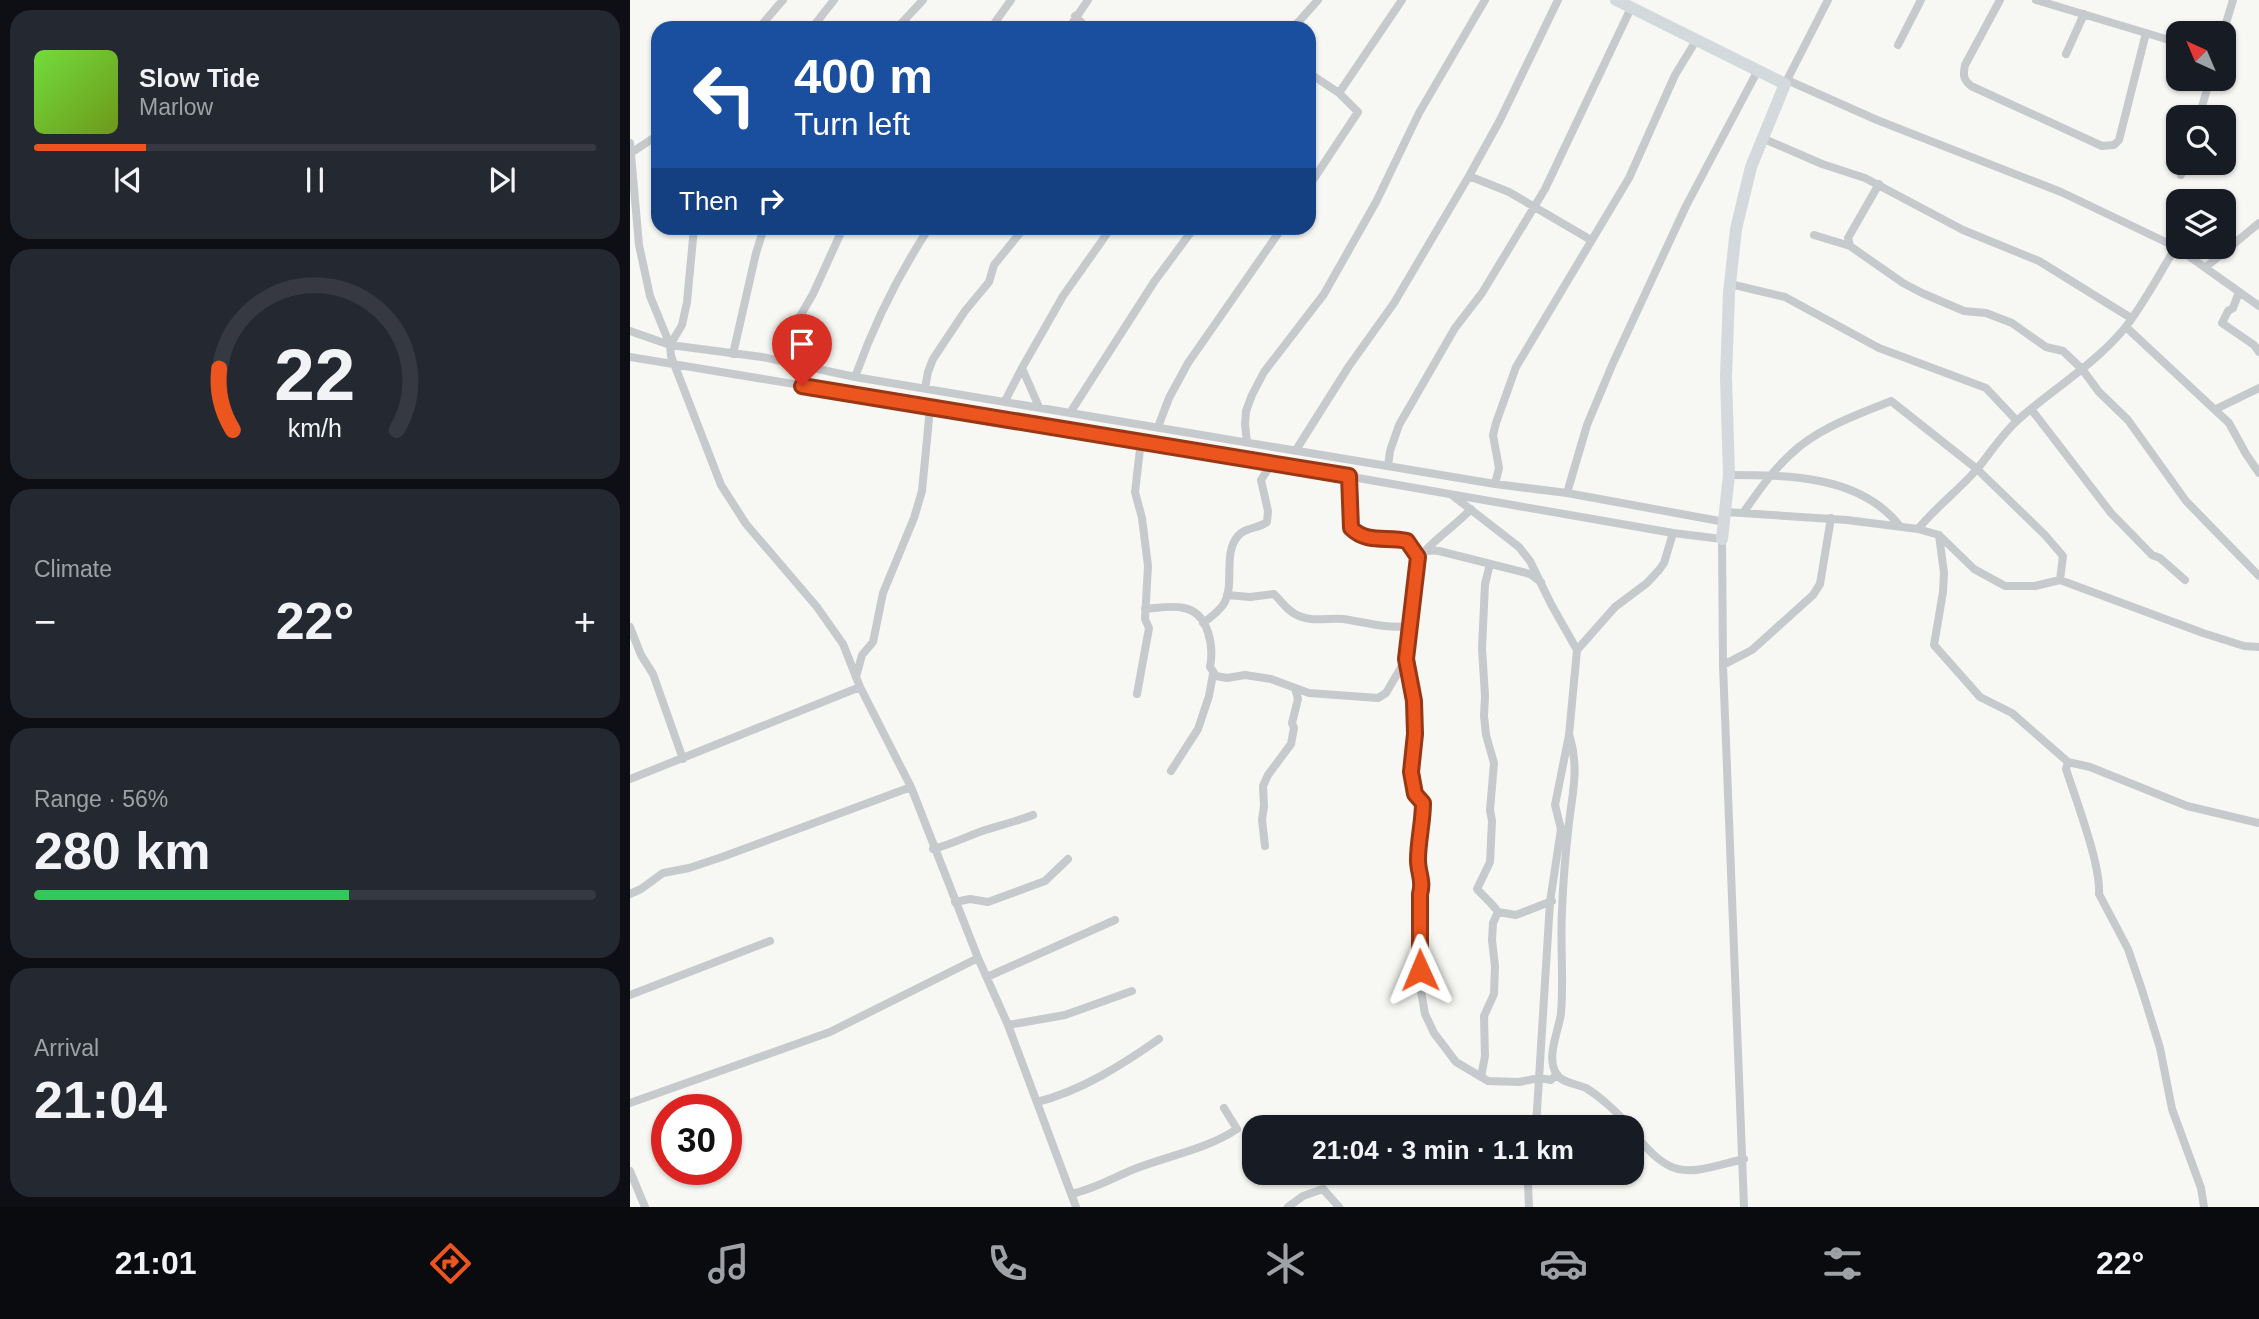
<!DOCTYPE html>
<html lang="en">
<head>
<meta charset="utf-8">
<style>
  :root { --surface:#171b24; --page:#242831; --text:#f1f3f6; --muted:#9ea1a6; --line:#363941; --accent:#ec551e }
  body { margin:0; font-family:Arial,sans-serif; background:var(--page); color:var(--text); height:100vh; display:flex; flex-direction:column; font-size:26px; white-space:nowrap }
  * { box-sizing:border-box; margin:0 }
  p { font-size:23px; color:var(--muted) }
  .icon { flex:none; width:38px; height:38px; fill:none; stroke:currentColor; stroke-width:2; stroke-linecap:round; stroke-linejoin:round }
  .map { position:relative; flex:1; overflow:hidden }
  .drawer { display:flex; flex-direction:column; gap:10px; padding:10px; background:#0d0f14; width:630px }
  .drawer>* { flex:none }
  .top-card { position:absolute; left:21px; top:21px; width:665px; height:214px; border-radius:21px; box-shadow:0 2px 5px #0004; background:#1a4fa0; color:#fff; overflow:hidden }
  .needle { width:46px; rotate:316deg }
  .buttons { position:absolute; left:1536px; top:21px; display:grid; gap:14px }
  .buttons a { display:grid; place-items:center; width:70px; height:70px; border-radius:14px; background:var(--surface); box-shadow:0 2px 5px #0004; font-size:35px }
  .speed { position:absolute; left:21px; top:1094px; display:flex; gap:14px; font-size:35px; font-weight:700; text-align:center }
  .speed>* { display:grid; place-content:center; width:91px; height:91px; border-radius:50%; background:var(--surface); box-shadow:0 2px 5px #0004; line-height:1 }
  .speed .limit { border:10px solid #d22; background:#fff; color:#111 }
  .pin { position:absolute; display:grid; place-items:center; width:60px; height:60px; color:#fff; margin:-72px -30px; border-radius:50% 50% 50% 0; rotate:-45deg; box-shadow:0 0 7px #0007 }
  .pin .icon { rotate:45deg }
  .me { position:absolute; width:77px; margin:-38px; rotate:359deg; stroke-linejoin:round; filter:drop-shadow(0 0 5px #0008) }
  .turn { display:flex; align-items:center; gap:24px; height:147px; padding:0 28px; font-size:32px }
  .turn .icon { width:91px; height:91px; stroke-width:2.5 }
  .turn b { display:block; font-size:49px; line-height:60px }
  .then { display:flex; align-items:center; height:66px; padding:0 28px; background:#0003; gap:14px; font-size:26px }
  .big { font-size:52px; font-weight:700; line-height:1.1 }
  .drawer .widget { flex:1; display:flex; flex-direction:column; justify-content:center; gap:10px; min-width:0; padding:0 24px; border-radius:21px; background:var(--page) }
  .drawer .dial { align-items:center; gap:0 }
  .dial svg { height:182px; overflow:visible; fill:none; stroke:var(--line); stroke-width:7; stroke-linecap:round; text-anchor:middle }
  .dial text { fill:var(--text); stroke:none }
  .song { display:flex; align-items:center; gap:21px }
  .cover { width:84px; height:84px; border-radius:10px; background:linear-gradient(135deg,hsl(100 70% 55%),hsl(80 70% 35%)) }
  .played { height:7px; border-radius:4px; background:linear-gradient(90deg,var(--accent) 20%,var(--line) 20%) }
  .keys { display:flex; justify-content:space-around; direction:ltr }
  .heat { display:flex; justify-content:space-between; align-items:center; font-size:38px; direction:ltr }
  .charge { height:10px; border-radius:5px; background:linear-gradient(90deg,#34c759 56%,var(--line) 0) }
  .trip { position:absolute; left:612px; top:1115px; width:402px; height:70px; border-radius:21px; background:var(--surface); box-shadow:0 2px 5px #0004; font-weight:700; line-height:70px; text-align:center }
  .dock { display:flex; height:112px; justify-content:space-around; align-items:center; background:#090b0e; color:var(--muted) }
  .dock .icon { width:49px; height:49px }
  .dock .on { color:var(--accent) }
  .dock b { font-size:32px; color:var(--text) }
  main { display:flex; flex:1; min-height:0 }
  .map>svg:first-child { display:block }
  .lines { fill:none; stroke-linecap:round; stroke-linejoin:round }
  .street { stroke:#c6cacd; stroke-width:8 }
  .secondary { stroke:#d4d9dd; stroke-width:12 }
  .route-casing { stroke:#993714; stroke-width:18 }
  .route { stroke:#ec551e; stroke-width:12 }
</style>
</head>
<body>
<main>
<section class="drawer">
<div class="widget">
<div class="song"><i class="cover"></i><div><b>Slow Tide</b><p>Marlow</p></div></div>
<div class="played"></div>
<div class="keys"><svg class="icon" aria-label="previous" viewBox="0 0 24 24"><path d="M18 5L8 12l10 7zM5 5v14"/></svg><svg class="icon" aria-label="pause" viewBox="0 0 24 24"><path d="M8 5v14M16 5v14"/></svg><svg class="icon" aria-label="next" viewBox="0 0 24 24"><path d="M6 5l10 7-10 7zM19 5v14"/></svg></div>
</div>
<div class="widget dial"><svg viewBox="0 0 100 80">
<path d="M14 69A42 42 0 1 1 86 69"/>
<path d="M14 69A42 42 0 0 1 8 42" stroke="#ec551e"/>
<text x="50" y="56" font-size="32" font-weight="700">22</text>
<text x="50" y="72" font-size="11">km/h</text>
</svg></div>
<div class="widget"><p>Climate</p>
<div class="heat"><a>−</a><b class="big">22°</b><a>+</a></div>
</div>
<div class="widget"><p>Range · 56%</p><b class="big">280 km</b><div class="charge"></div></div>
<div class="widget"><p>Arrival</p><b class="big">21:04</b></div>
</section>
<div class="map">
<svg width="1629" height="1207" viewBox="0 0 1629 1207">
  <rect width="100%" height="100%" fill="#f7f7f3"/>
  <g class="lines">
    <path class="street" d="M1370,0L1335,65C1333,75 1333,79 1341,86L1472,146L1484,145L1489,140L1516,33L1549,43
      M1406,0L1516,33
      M445,16L457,28
      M129,28L153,0
      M182,28L204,0
      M267,28L293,0
      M361,28L381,0
      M439,28L458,0
      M663,28L688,0
      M1593,33L1603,0
      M1268,45L1291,0
      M1436,54L1454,14
      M679,73L709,93
      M1157,80L1247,120L1431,192L1494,222L1546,247L1629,306
      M1156,82L1198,0
      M1569,117L1580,79
      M1132,138L1192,164L1235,178L1333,230L1409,261L1501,318
      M0,143L9,245L20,296L40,345L41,356L91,485L116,524L187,607L213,644L230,687L281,787L348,958L378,1025L446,1207
      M1,153L28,135
      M1551,175L1555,163
      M839,176L879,192L961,240
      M1249,184L1218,238L1220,246L1273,283L1292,293L1334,311L1356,313L1382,323L1416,347L1433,351L1452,369L1469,392L1498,420L1556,501L1629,576
      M679,186L728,112L709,93L772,0
      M1184,235L1220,246
      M1576,267L1629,223
      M1100,284L1155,297L1249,348L1356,388L1387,421
      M1609,292L1603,308L1598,311L1592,323L1624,345L1629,352
      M1496,327L1599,423L1616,454L1629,473
      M0,331L40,345L132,357L225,377L865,484L937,493L1095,522
      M40,345L52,325L57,302L64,228
      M103,354L126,253L134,228
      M0,357L642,463L1043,533L1092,539L1093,665L1114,1207
      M156,364L162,330L183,294L213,228
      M225,377C244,324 268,275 299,228
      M295,388L298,372L303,359L335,311L359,282L364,265L394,228
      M375,401L392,368
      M409,407L392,368L433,296L481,228
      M1401,409L1481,513L1522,555L1530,558L1555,580
      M1586,409L1629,388
      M440,413L524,282L564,228
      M528,427L539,398L558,363L652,228
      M617,442L615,424L616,411L622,395L634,372L694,294L746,202L789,113L855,0
      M666,450L719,366L764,303L839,176L870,120L928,0
      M758,466L760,451L769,425L825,328L852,293L915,189L1001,8
      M1099,475C1157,475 1229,475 1269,525
      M719,476L721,528C737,544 757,536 777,541L787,557
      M865,484L869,468L863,435L866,423L886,367L999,178L1045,75L1067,39
      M937,493L957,425L983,363L1056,206L1128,70
      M822,495L889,547L900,561L921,604L947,650
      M1096,512L1217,520L1288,529L1309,535L1344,569L1375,586H1405L1430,580L1573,633L1614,646L1629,647
      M1113,513C1128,492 1142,471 1161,454C1188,428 1227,415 1261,401L1347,469L1415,535L1433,556L1430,580
      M1288,529C1306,507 1329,490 1348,468C1361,452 1373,433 1389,419C1423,389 1465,364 1494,329C1514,304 1529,274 1546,247
      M1309,535L1314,573L1313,592L1304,645L1350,697L1382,713L1438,762L1436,769C1446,800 1471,865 1469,894L1498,949L1512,990L1530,1048L1542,1109L1571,1188L1574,1207
      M795,551C810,535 827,524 841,509
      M860,564L855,584L852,648L855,696L854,716L856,735L864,763L860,810L862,821L860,862L847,889C854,897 861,902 868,912L886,915L922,901
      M597,595L620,597L644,594C652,602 658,612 669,616C683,622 698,618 713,619C735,622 756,629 779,626
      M515,609C528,608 542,605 554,608C579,613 584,647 580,667L586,676L597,678L615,675L641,679L679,693L748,698L756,693L776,659L787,557C794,550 801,550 809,551L900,574L911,582
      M573,623C580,618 588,612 593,605C606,586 592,554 608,536C615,527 628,529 637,522L638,511L631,480L642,463
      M0,627L11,655L23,674L53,759
      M776,659L784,701L785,734L781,772L785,795L793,803L792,827L788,862L793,885L790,894L789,949L791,991L795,1014L804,1033L826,1062L858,1081L889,1082L909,1078L921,1080L927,1074
      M1093,665L1122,650L1183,595L1190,584L1201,518
      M226,677L232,655L243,642L253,593L284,518L292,491L300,408
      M507,694L519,628L515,619L518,566L512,518L505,492L511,441
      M940,737C950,772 941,798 938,832C935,858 933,885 932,911C930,945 934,979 931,1013C929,1031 915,1057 927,1075C933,1083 947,1084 956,1088C969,1096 990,1114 999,1127
      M1438,762L1460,767L1557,806L1629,823
      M541,771L568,729L579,696L583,674
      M0,779L230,687
      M635,846L632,820L634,806L633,786L638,775L661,744L664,728L662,723L668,699L665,688
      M303,849C322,844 338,836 355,830C372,825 387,821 403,815
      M0,894L11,889L33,873L59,868L92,857L281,787
      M325,902L340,899L358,902L415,881L438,859
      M357,977L485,920
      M0,995L140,941
      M378,1025L435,1015L502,991
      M851,1077L855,1056L854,1016L864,994L865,966L862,940L863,923L868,912
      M407,1102C451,1091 492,1065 529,1039
      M0,1103L200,1032L348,958
      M906,1127L920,902L931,829L925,805L939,735L947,650L985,607L1017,583L1029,570L1034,563L1043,533
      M1003,1132C1044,1183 1056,1173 1114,1159
      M0,1171L15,1207
      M441,1194C465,1189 484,1177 507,1168C541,1155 577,1149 607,1129L594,1108
      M658,1207L673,1196L693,1189L709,1207
      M899,1207L898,1184L899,1172"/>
    <path class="secondary" d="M986,0L1155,84L1121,167L1106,229L1099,293L1096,377L1099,475L1092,539"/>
  </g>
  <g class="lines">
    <g class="route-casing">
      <path id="route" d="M172,386L719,476L721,528C737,544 757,536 777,541L788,557L776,659L784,701L785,734L781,772L785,794L793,803C793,822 788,841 788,860C788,873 794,881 790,894V970"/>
    </g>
    <use href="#route" class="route"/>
  </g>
</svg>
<div class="buttons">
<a><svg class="needle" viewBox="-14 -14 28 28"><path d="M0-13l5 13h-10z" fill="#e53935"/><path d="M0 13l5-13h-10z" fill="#9ea1a6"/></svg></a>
<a><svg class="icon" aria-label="search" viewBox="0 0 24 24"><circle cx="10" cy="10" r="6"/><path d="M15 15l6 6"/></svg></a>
<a><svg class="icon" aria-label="layers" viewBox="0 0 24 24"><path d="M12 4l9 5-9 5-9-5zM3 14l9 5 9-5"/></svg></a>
</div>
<div class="speed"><div class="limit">30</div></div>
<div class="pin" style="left:172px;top:386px;background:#d93025"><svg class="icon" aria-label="arrive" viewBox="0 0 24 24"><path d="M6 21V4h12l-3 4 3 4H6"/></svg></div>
<svg class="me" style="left:790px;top:970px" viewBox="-20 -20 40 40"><path d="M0-17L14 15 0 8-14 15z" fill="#ec551e" stroke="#fff" stroke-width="4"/></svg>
<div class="trip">21:04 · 3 min · 1.1 km</div>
<div class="top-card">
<div class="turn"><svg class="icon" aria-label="left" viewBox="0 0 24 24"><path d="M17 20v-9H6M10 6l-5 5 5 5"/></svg><div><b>400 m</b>Turn left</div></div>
<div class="then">Then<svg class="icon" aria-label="right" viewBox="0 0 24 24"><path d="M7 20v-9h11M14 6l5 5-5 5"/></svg></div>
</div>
</div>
</main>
<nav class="dock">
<b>21:01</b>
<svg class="icon on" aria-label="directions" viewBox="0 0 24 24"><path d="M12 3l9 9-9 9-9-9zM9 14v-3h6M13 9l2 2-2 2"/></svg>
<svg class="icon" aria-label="music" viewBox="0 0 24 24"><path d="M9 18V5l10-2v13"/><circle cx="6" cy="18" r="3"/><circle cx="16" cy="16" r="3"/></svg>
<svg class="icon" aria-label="phone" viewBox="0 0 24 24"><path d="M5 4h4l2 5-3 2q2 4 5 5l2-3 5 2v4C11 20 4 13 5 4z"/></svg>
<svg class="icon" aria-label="climate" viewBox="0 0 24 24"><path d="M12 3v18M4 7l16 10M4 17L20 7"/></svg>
<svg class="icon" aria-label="car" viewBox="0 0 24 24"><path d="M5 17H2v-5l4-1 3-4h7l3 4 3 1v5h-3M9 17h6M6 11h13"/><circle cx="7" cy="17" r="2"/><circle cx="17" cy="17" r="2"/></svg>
<svg class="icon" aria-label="filters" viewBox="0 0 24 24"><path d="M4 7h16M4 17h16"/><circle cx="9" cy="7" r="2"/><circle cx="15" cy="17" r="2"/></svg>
<b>22°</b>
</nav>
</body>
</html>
